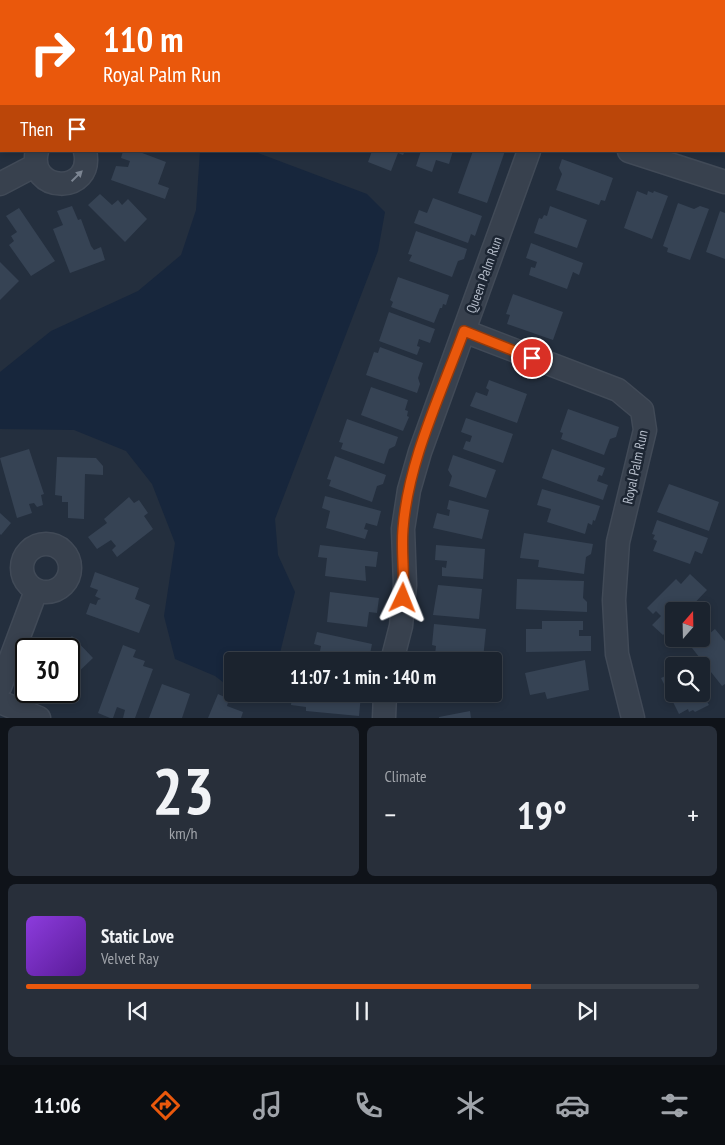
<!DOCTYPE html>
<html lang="en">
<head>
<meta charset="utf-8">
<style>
  :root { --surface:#1b232e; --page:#282f3a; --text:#f1f3f6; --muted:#a0a4aa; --line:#39404a; --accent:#ea580c }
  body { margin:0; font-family:"PT Sans Narrow",sans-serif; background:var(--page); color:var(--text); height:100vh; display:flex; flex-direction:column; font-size:19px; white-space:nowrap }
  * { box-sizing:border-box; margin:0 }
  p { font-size:16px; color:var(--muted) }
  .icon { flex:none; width:28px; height:28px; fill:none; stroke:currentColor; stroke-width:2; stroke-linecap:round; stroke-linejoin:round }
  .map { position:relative; height:718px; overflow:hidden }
  .details { display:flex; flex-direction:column; gap:8px; padding:8px; background:#0f1319; flex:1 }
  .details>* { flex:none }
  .banner { position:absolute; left:0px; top:0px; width:725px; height:152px; box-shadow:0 2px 8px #0003,0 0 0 1px var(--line); background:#ea580c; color:#fff; overflow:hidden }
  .needle { width:32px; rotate:20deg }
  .buttons { position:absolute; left:665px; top:602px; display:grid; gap:10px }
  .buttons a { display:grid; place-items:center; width:45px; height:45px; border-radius:5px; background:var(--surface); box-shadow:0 2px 8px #0003,0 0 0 1px var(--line); font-size:25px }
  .speed { position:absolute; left:15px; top:638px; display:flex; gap:10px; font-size:25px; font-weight:700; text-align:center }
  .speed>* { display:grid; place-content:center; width:65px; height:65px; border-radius:50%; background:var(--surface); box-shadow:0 2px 8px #0003,0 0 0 1px var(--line); line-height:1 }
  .speed .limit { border:2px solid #111; border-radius:8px; background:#fff; color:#111 }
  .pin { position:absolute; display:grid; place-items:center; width:42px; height:42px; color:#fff; margin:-21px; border:2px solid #fff; border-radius:50%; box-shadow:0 1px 5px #0007 }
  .me { position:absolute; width:55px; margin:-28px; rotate:2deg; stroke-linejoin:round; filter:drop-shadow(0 0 4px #0008) }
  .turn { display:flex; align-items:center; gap:18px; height:105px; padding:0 20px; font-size:22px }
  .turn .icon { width:65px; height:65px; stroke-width:2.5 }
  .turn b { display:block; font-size:35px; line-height:42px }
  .then { display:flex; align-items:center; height:48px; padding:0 20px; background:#0003; gap:10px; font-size:19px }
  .big { font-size:38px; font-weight:700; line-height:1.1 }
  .details .widget { flex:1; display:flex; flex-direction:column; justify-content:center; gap:8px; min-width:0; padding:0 18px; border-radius:8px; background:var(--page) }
  .details .dial { align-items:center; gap:0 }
  .dial b { font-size:65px; line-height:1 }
  .song { display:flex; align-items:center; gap:15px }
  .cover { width:60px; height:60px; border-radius:8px; background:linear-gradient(135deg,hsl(270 70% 55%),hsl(270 70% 35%)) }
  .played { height:5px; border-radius:2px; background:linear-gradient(90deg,var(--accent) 75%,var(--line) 75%) }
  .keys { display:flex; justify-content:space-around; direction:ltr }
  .heat { display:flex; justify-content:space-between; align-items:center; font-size:28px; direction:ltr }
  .details .tiles { flex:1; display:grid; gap:8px; grid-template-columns:1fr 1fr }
  .widget:last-child { grid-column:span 2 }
  .trip { position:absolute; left:224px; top:652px; width:278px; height:50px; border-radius:5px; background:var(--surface); box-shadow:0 2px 8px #0003,0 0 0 1px var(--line); font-weight:700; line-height:50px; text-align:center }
  .menu { display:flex; height:80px; justify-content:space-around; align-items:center; background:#0b0e12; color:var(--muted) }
  .menu .icon { width:35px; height:35px }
  .menu .current { color:var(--accent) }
  .menu b { font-size:22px; color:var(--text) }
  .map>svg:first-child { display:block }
  .water { fill:#17263c }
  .building { fill:#364354 }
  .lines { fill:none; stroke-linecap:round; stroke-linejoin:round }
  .minor-casing { stroke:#414a57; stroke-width:25 }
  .minor { stroke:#38414e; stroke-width:22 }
  .oneway { fill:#7c8592 }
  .route-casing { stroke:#983908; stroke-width:12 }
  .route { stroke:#ea580c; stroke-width:9 }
  .labels { text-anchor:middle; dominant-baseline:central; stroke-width:5; stroke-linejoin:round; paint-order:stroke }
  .street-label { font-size:14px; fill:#b4bcc9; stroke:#1d2633 }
</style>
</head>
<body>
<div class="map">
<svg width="725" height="718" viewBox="0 0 725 718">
  <rect width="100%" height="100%" fill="#242f3e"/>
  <path class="water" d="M569,0H725V57L724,1Z
    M200,151H253L367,194L385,212L378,251L275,519L278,555L295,592L278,661H232V689L215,676L175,659L164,616L175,543L152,484L126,451L74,430L0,429V372L51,331L138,291L181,255L196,210Z"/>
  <path class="building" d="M123,151H137L166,162L158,184L169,188L165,199L111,180L116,166L128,167L130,161L121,158Z
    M372,151H405L403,155L398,153L391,171L368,162Z
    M421,151H453L449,164L436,160L432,172L416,166Z
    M473,151H505L487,203L458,193Z
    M562,159L613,178L605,201L601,200L599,205L556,190L562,174L559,168Z
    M637,191L647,195L648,191L653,193L654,191L668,196L652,239L624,228Z
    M100,194L112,205L118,200L122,205L128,199L147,219L125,242L88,205Z
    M433,198L482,216L475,236L471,234L468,243L414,223L419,210L427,213Z
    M678,203L694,209L700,206L709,209L690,260L667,252L668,248L663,246Z
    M72,206L78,220L81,219L91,246L94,250L101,247L105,260L70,273L53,229L63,225L57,211Z
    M550,206L587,220L577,248L534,233L539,218L542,219L544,215L547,216Z
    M19,208L55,261L31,276L9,245L14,241L11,236L17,232L6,216Z
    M720,211L725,213V259L706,252Z
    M416,231L467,249L464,259L458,261L452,277L409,261L412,255L408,254Z
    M531,243L583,263L579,275L573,272L567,289L529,275L531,267L535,268L537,262L526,258Z
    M0,262L19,281L0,300Z
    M398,277L449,295L446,305L443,304L442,308H440L434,323L391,307L393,302L390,300Z
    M513,294L563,312L553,340L507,324L510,315L506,314Z
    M389,312L435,329L430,343L419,339L417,346L420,347L417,355L379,341Z
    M380,347L423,363L418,378L420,384L417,393L366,375L374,352L378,353Z
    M489,380L527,394L517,423L470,406L476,392L487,396L489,390L486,388Z
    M371,387L408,400L405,410L408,411L407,416L409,417L403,431L361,415Z
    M568,409L619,427L616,437L610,439L604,455L561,439L563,433L560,432Z
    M466,418L513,434L503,463L463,449L466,441L470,442L472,436L461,432Z
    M347,419L398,437L395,446L389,449L384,464L341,449L343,443L339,442Z
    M29,449L44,494L41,495L43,505L37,507L34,503L29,504L32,513L17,518L0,458Z
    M552,449L605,468L602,476L599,475L597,481L608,485L603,500L542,478Z
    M453,455L496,470L486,498L449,486L452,476L448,470Z
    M335,456L386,475L383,484L377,486L372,502L329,486L331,480L327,479Z
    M57,457L96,458L103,466V475L85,474L84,519L68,518V502H62V496L55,495Z
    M669,484L719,502L709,531L657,512Z
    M542,489L600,506L595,521L593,520L592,525L588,523L585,534L547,522L551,509L537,505Z
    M325,496L381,511L377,526L366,523L364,529L368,530L365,539L326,528L330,511L322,508Z
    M129,497L134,503L139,500L148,513L144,516L153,529L117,557L112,550L116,546L111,540L97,549L88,537L107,523L104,519Z
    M449,500L489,510L482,539L433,528L437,513L449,516L450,510L447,509Z
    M0,513L11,523L1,535L0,534Z
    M657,520L708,538L702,554L695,551L690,564L653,551L657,541L653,539L655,535L652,534Z
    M524,533L593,544L591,554L586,557L584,574L538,567L539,560L520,558Z
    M320,545L378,552L376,567L365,566L366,581L325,576L327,558L318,557Z
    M436,545L485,549L483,579L442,576V567L446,568L447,561L435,560Z
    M95,572L139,588L135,599L150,605L139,633L86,614L90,603L96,605L98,600L101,599L95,596L98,590L90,587Z
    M690,574L707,590L687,611H674V625L663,635L652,625L661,616L656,611L653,614L647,608L676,579L681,584Z
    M517,579L584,581L583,598L587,602V612L516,609Z
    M438,585L482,589L479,619L433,615Z
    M330,592L379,598L377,613L369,612L367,627L327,622Z
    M542,621H583V630H579V636H591V651L526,652V629H542Z
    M434,624L486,629L483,659L435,655L436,646L432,645Z
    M715,629L725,641V684L722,686L692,648Z
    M317,632L372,644L369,659L358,656L356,661H318L321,646L314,644Z
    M72,636L93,658L69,681V649H58Z
    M123,645L136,650L133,657L145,661L143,666L153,669L135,718H123L125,710L117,707L113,718H110L98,713Z
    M585,660L589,690L547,699L545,692L530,695L525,673Z
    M674,672V694H701V691L709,705L695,712L693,710L689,712L688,709L679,714L661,678Z
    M162,684L190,694L182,718H149Z
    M218,694L229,699L227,706L243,712L241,718H208Z
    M292,694L361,695L359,716L306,711V707L291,705Z
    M470,711L471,718H439V717Z"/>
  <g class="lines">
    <g class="minor-casing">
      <path id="minor" d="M216,0L218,1
        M37,151C26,193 95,196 85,151
        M629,151L725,182
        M0,184L36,165
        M464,331L618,390L642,410L645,430L618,542L614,600L617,654L633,718
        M22 568a24 24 0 1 1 48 0a24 24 0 1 1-48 0Z
        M392,661L401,626L405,585L403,529L409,490L420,452L529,151
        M0,687L36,591
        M0,702L39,718
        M384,718L385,694"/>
    </g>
    <use href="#minor" class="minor"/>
  </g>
  <defs><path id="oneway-solid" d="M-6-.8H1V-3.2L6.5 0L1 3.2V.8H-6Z" transform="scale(1.25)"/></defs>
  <use class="oneway" href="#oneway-solid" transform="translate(77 176) rotate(-44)"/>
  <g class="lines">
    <g class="route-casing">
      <path id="route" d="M403,598C405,575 401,552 403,529C408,461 441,394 464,331L532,358"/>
    </g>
    <use href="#route" class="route"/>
  </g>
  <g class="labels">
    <g class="street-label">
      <text transform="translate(484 275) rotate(-70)">Queen Palm Run</text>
      <text transform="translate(635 467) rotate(-78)">Royal Palm Run</text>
    </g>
  </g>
</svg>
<div class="buttons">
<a><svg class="needle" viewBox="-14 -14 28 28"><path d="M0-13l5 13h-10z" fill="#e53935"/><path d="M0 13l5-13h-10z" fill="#a0a4aa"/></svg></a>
<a><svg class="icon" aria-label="search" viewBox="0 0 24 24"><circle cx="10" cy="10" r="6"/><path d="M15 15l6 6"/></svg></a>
</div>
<div class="speed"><div class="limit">30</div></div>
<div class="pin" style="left:532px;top:358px;background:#d93025"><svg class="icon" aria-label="arrive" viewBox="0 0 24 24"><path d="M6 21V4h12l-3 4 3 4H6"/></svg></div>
<svg class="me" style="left:403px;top:598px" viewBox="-20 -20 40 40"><path d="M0-17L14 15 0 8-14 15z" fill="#ea580c" stroke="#fff" stroke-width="4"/></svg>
<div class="trip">11:07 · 1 min · 140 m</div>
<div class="banner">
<div class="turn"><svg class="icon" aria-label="right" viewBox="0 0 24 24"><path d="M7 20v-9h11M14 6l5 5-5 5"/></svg><div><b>110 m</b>Royal Palm Run</div></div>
<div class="then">Then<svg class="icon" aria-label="arrive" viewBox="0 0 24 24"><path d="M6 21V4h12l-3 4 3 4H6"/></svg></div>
</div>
</div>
<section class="details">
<div class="tiles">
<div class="widget dial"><b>23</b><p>km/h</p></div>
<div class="widget"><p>Climate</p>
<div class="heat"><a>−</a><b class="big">19°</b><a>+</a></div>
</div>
<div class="widget">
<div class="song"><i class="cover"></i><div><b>Static Love</b><p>Velvet Ray</p></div></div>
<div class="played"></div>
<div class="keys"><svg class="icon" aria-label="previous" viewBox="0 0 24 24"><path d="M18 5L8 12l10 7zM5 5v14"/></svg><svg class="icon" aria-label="pause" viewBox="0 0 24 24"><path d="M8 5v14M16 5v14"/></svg><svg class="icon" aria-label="next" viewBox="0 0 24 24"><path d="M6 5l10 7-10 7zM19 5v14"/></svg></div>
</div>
</div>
</section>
<nav class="menu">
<b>11:06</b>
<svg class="icon current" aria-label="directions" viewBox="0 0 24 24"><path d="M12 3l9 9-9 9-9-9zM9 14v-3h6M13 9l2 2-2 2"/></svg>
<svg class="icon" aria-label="music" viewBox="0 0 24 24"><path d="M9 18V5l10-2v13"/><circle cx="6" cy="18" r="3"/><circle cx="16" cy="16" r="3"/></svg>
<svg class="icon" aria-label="phone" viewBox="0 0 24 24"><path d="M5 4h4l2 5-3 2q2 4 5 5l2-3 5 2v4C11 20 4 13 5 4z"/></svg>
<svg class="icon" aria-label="climate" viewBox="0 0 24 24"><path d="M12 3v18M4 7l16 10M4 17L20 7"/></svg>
<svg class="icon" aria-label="car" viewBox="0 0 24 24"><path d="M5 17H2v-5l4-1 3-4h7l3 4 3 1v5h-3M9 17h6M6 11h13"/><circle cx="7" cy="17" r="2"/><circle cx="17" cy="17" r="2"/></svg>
<svg class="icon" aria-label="filters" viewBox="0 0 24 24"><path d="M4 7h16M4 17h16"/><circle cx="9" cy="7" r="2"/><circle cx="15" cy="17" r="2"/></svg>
</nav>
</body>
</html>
